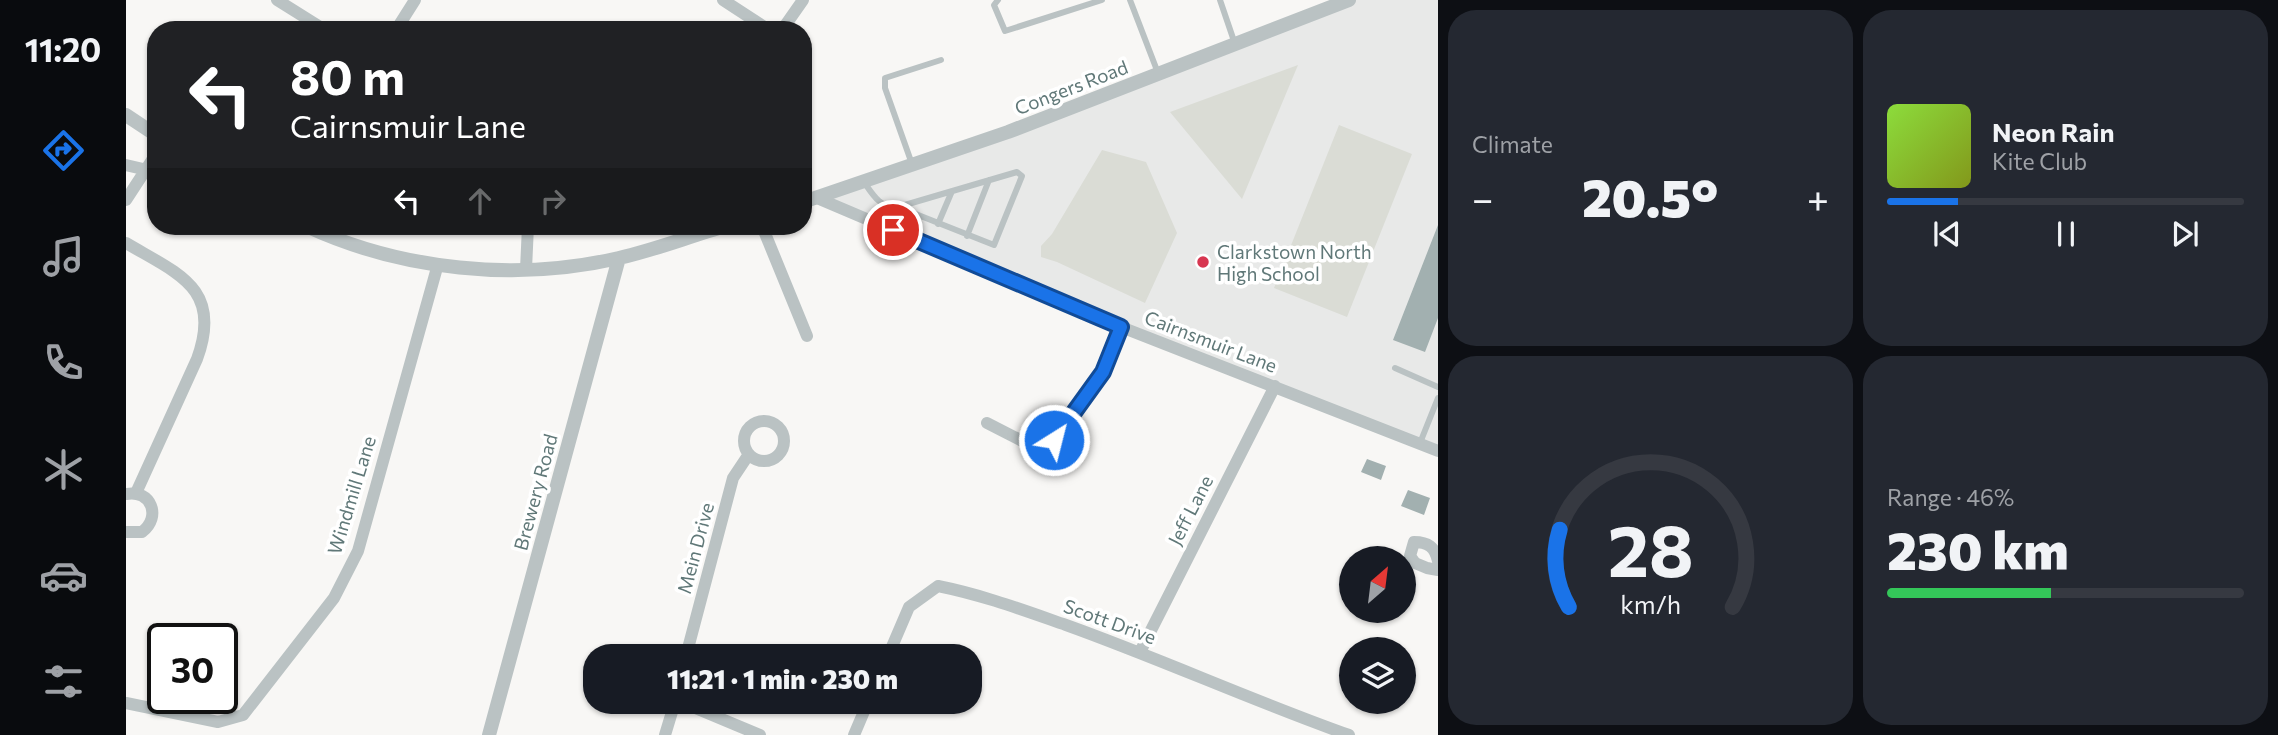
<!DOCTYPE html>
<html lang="en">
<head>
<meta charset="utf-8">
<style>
  :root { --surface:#171b24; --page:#242831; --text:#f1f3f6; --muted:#9ea1a6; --line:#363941; --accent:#1a73e8 }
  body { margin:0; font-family:Commissioner,sans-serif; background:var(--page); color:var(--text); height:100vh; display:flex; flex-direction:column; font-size:26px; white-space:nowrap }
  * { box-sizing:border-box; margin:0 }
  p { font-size:23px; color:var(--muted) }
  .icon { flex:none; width:38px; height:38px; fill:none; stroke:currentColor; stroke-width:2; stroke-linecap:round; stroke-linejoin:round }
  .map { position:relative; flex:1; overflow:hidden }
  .details { display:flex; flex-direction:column; gap:10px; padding:10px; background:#0d0f14; width:840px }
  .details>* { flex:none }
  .top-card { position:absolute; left:21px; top:21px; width:665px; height:214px; border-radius:28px; box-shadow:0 2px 5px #0004; background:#202124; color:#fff; overflow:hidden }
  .needle { width:46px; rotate:28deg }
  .controls { position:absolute; left:1213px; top:546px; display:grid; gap:14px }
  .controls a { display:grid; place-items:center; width:77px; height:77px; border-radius:50%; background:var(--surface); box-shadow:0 2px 5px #0004; font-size:35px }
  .speed { position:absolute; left:21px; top:623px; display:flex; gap:14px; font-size:35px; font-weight:700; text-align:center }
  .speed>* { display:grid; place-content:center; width:91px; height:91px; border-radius:50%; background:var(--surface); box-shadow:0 2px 5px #0004; line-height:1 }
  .speed .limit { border:4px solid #111; border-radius:10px; background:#fff; color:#111 }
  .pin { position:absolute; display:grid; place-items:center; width:60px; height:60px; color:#fff; margin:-30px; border:4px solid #fff; border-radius:50%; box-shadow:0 2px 7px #0007 }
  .me { position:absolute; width:77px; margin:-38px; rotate:36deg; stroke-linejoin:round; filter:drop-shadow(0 0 5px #0008) }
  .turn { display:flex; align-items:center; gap:24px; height:147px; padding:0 28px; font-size:32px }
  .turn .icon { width:91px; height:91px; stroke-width:2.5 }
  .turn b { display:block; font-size:49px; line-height:60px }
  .lanes { display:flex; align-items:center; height:66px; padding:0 28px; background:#0003; justify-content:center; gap:35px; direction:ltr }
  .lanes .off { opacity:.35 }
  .big { font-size:52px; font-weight:800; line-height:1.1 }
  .details .tile { flex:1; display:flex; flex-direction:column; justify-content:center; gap:10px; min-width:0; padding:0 24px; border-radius:28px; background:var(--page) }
  .details .dial { align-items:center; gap:0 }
  .dial svg { height:182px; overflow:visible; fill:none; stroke:var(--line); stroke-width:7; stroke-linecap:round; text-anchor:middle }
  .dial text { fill:var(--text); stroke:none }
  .song { display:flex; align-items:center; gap:21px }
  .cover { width:84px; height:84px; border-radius:10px; background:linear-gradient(135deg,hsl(90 70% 55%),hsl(70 70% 35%)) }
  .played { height:7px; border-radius:4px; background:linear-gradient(90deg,var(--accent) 20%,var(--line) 20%) }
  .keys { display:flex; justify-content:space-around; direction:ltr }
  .heat { display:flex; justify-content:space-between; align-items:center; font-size:38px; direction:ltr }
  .charge { height:10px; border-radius:5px; background:linear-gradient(90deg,#34c759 46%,var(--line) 0) }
  .details .tiles { flex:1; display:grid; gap:10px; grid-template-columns:repeat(2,1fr) }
  .trip { position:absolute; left:457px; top:644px; width:399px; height:70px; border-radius:28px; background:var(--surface); box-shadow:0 2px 5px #0004; font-weight:800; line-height:70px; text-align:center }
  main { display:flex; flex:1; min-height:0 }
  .dock { display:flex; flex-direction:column; width:126px; justify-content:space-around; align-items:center; background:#090b0e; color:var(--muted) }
  .dock .icon { width:49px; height:49px }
  .dock .selected { color:var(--accent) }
  .dock b { font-size:32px; color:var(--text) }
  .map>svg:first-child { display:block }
  .built { fill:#e8e9e8 }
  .green { fill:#dadcd5 }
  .building { fill:#a2b0b0 }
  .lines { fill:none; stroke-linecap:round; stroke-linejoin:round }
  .service { stroke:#bac2c3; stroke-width:6 }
  .minor { stroke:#bac2c3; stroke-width:12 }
  .tertiary { stroke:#bac2c3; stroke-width:14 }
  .route-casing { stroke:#114b97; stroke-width:18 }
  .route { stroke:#1a73e8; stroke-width:12 }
  .poi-dot { fill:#d73650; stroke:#fff; stroke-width:2.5 }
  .labels { text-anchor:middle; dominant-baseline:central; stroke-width:7; stroke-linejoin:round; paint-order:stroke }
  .street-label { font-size:19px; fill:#607878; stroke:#fff }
  .poi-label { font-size:19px; fill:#607878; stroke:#fff; text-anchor:start }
</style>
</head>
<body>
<main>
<nav class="dock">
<b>11:20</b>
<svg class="icon selected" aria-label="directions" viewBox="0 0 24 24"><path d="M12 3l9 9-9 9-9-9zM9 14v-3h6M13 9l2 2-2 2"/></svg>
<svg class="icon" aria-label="music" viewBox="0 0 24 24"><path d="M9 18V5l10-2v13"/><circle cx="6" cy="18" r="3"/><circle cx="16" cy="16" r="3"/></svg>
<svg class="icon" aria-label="phone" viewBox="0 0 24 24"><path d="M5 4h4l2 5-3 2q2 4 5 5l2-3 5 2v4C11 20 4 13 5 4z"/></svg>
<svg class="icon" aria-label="climate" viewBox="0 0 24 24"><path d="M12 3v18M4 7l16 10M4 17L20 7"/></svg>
<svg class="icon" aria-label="car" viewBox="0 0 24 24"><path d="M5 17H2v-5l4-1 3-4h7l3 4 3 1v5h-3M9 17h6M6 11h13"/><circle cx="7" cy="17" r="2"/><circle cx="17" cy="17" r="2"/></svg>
<svg class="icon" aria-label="filters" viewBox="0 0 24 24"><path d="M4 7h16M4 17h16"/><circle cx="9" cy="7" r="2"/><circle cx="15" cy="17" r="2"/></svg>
</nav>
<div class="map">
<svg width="1312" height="735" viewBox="0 0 1312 735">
  <rect width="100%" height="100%" fill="#f8f7f5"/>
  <path class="built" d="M1223,0H1312V450L691,198Z"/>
  <path class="green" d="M1172,65L1116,199L1044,112Z
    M1213,125L1286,154L1221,317L1148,288Z
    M976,150L1020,162L1051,233L1019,303L931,262L915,257V246L926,234Z"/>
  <path class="building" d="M1312,225V318L1299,352L1267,340Z
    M1241,459L1260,466L1255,480L1235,472Z
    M1282,490L1304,498L1298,515L1275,506Z"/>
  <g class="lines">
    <path class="service" d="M872,0L868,5L879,31L976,0
      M1004,0L1032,73
      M1094,0L1109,44
      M786,164L759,88V78L815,60
      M738,182C747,195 754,208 772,207L891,172L896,176L868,245L772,207
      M812,224L826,191
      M841,236L863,180
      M1269,368L1312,387
      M1294,443L1312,398"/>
    <path class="minor" d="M151,0L199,30
      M597,0L643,30
      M270,30L289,0
      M656,30L677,0
      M0,165L30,172
      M691,198L995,327L1312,451
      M0,200L30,154
      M636,226L681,336
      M0,243C52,274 97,288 71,359L10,493
      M400,269L402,226
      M618 441a20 20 0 1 1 40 0a20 20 0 1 1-40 0Z
      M861,423L902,444L928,440L977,372L995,327
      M0,494C25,489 36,517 16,532H0
      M1312,561C1309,547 1302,542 1288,542L1284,556L1289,563L1301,568L1312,570
      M1014,652L1149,386
      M560,656L607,478L623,454
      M762,656L783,607L812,586C857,595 897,610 940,625C1035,659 1127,701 1223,735
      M555,702L634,735
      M0,703L92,722L117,715L208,598L232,551L312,264
      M539,735L549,702
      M728,735L742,702"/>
    <path class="tertiary" d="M0,115L30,135
      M677,202L882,132L1223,0
      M180,226C275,270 390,282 493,258C529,250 564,236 600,226
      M363,735L493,258"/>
  </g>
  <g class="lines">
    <g class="route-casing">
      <path id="route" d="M767,230L995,327L977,372L928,440"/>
    </g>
    <use href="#route" class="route"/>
  </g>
  <circle class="poi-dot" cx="1077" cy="262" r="7"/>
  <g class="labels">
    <g class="street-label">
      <text transform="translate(945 87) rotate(-21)">Congers Road</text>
      <text transform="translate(1085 341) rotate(21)">Cairnsmuir Lane</text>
      <text transform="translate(409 492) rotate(-75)">Brewery Road</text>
      <text transform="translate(225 495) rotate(-73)">Windmill Lane</text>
      <text transform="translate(1064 510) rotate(-63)">Jeff Lane</text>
      <text transform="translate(569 548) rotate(-75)">Mein Drive</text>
      <text transform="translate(984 621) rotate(20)">Scott Drive</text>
    </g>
    <g class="poi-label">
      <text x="1091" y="251">Clarkstown North<tspan x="1091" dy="22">High School</tspan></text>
    </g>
  </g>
</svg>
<div class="controls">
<a><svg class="needle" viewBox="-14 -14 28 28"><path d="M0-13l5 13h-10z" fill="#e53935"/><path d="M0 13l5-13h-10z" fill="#9ea1a6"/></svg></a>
<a><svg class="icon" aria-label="layers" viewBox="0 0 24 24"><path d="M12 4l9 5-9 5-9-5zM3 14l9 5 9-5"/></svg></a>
</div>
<div class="speed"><div class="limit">30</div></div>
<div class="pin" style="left:767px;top:230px;background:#d93025"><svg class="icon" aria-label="arrive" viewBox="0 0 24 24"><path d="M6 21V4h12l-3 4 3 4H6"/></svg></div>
<svg class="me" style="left:928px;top:440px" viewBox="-20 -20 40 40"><circle r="17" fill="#1a73e8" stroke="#fff" stroke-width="3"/><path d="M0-11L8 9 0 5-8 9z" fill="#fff"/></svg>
<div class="trip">11:21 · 1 min · 230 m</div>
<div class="top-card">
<div class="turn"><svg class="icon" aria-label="left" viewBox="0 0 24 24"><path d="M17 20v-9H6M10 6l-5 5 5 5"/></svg><div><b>80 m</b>Cairnsmuir Lane</div></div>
<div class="lanes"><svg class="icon" aria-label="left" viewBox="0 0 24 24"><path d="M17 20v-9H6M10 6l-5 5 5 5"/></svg><svg class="icon off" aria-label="ahead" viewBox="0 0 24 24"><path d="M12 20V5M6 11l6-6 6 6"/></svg><svg class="icon off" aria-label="right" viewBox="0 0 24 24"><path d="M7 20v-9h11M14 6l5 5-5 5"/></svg></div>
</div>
</div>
<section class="details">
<div class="tiles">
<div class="tile"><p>Climate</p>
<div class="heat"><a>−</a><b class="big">20.5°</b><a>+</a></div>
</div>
<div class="tile">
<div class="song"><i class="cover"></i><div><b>Neon Rain</b><p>Kite Club</p></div></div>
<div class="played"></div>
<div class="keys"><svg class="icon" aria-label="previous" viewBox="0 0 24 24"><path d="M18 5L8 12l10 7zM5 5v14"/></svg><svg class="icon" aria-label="pause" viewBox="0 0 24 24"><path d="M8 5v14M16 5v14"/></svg><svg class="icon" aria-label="next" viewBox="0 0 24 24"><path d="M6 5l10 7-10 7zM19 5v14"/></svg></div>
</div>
<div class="tile dial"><svg viewBox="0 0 100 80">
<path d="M14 69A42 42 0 1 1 86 69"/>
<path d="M14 69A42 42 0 0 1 10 35" stroke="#1a73e8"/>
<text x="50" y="56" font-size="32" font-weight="700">28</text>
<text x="50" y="72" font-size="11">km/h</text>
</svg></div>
<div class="tile"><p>Range · 46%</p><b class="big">230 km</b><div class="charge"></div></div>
</div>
</section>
</main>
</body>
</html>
